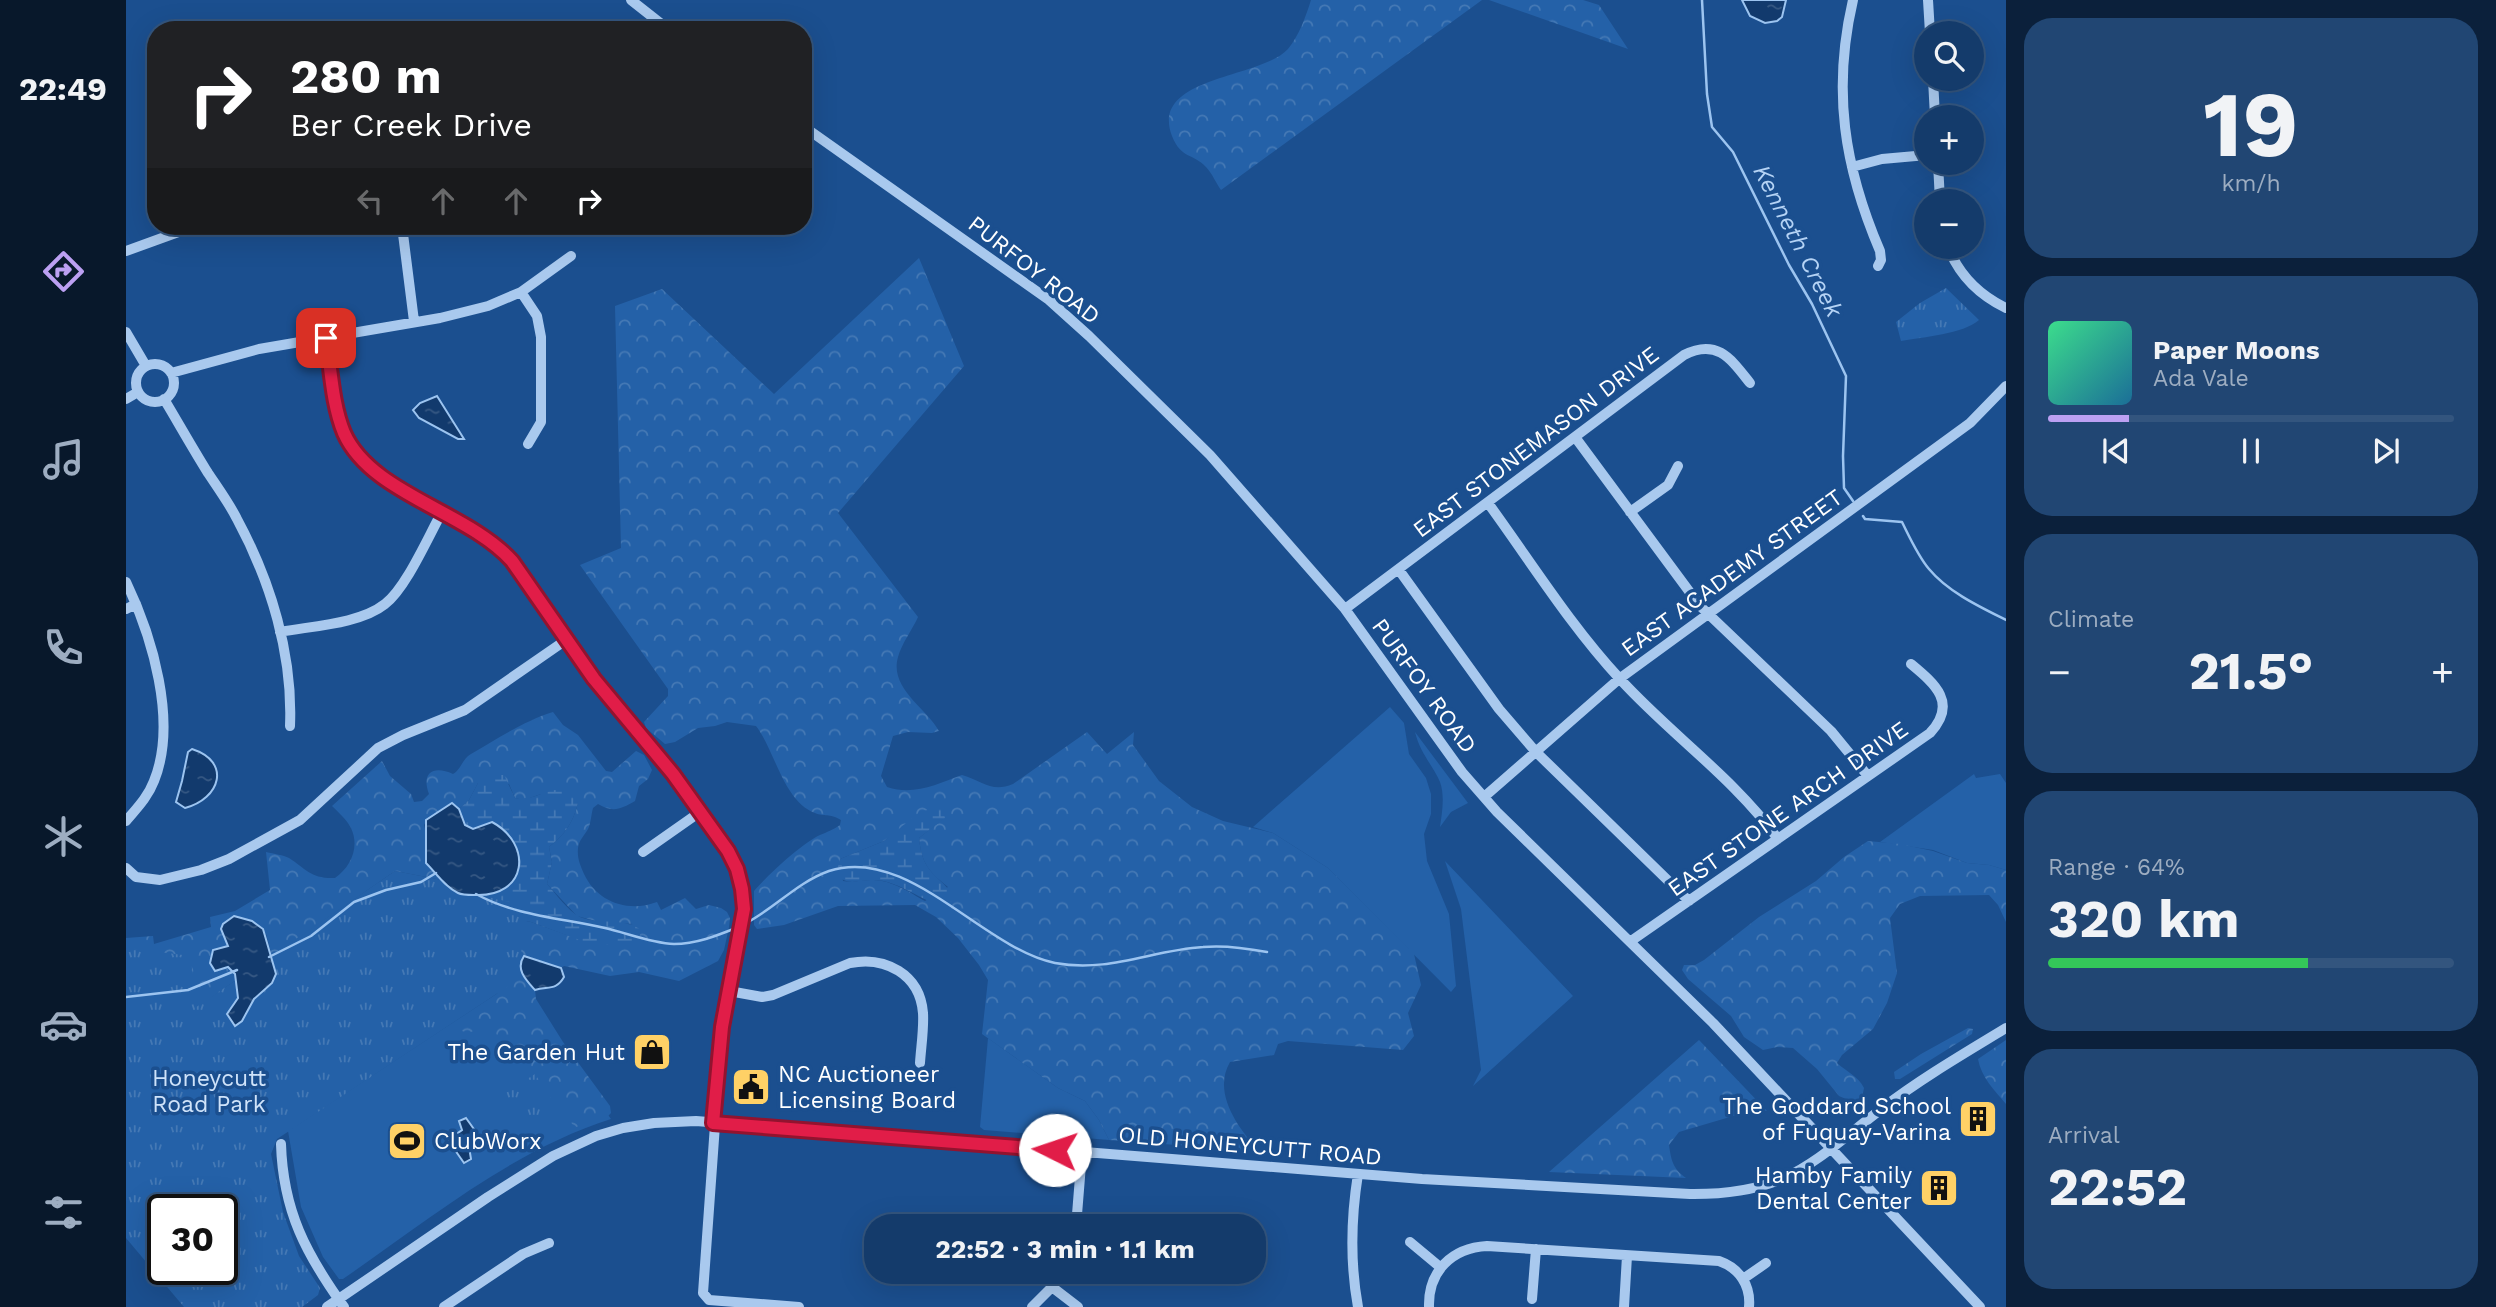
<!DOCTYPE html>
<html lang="en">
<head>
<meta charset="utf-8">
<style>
  :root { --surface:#143b6b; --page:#214673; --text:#f1f3f6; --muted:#9dadc1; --line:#33557e; --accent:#bca0f2 }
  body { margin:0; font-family:"Work Sans",sans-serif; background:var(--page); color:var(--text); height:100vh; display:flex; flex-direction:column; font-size:26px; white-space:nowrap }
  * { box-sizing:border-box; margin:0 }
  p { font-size:23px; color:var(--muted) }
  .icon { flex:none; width:38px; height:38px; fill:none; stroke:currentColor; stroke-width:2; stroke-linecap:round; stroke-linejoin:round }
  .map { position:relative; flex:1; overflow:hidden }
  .details { display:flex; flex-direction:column; gap:18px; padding:18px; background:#0b203b; width:490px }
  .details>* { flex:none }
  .top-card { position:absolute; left:21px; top:21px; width:665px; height:214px; border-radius:28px; box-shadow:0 7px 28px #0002,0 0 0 2px var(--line); background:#202124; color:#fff; overflow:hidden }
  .buttons { position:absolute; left:1788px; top:21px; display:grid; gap:14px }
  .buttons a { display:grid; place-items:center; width:70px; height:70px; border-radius:50%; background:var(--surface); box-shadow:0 7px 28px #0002,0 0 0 2px var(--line); font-size:35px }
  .speed { position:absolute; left:21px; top:1194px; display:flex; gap:14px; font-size:35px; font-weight:700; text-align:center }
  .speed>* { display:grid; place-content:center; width:91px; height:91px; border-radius:50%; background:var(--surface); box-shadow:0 7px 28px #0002,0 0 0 2px var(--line); line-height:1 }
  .speed .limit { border:4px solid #111; border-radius:10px; background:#fff; color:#111 }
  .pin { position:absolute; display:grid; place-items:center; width:60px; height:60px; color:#fff; margin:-30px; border-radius:14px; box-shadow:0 4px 10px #0006 }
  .me { position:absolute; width:77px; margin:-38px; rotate:274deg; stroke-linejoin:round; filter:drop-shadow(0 0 5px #0008) }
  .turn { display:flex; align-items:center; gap:24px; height:147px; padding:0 28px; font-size:32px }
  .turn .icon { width:91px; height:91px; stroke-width:2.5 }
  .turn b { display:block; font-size:49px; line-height:60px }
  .lanes { display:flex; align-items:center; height:66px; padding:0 28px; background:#0003; justify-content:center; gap:35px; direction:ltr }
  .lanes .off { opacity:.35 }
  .big { font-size:52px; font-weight:700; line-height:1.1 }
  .details .card { flex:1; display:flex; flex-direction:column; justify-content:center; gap:10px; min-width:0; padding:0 24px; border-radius:28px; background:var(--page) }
  .details .dial { align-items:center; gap:0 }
  .dial b { font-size:91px; line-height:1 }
  .song { display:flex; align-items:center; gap:21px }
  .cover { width:84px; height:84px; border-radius:10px; background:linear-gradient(135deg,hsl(150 70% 55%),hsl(200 70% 35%)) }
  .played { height:7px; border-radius:4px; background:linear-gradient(90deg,var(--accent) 20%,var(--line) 20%) }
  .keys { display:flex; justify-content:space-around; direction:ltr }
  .heat { display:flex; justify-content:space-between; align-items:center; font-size:38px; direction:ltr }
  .charge { height:10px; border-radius:5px; background:linear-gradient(90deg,#34c759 64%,var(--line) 0) }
  .trip { position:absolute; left:738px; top:1214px; width:402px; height:70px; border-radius:28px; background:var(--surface); box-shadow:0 7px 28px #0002,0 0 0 2px var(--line); font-weight:700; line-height:70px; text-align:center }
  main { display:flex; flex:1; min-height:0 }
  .dock { display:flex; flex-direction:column; width:126px; justify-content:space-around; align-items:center; background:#08182b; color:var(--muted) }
  .dock .icon { width:49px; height:49px }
  .dock .on { color:var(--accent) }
  .dock b { font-size:32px; color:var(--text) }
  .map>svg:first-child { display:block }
  .grass { fill:#2461a8 }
  .forest { fill:url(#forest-crowns); fill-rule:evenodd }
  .wetland { fill:url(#wetland-marsh) }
  .park { fill:url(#park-tufts); fill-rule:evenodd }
  .water { fill:url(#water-ripples); stroke:#9cc4f0; stroke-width:2 }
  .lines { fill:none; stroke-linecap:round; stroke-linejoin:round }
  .stream { stroke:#9cc4f0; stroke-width:2.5 }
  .minor { stroke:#a9c9ee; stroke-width:10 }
  .route-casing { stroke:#92132f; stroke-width:18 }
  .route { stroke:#e11d48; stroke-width:12 }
  .labels { text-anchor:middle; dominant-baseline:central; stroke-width:7; stroke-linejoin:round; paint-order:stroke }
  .street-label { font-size:23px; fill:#fff; stroke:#1b4f8f }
  .poi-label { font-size:23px; fill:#fff; stroke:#1b4f8f; text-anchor:end }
  .park-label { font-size:23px; fill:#cfe3fa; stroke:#1b4f8f }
  .water-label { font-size:24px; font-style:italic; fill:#b5d3f5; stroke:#1b4f8f }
</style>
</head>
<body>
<main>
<nav class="dock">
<b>22:49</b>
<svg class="icon on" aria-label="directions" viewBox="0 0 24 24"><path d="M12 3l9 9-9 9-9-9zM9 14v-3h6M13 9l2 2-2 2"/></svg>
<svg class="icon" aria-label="music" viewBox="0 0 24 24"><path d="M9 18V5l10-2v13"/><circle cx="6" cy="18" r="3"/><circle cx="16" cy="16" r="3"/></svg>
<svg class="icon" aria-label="phone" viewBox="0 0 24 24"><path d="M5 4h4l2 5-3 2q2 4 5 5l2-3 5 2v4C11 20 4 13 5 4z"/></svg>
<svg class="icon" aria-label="climate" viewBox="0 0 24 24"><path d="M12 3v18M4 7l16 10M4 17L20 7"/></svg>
<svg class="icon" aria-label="car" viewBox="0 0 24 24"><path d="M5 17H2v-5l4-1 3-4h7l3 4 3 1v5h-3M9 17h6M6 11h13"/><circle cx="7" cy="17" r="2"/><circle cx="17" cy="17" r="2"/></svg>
<svg class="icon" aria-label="filters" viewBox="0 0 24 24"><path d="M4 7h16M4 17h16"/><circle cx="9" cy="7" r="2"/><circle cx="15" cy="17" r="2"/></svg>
</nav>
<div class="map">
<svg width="1880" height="1307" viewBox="0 0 1880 1307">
  <defs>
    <pattern id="forest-crowns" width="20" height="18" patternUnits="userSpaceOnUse" patternTransform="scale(1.75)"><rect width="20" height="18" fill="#2461a8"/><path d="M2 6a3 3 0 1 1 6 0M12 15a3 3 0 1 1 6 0" fill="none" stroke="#4579b5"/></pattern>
    <pattern id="wetland-marsh" width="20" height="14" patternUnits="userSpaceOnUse" patternTransform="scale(1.75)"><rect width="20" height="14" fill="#2461a8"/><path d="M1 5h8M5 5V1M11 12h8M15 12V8" fill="none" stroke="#4579b5"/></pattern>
    <pattern id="park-tufts" width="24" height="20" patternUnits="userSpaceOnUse" patternTransform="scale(1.75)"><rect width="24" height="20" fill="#2461a8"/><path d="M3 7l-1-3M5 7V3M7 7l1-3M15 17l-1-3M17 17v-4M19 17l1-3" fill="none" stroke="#4579b5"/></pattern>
    <pattern id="water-ripples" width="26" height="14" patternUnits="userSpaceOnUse" patternTransform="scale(1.75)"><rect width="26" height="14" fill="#123a6d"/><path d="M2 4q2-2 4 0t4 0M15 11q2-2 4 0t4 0" fill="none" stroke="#365883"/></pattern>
  </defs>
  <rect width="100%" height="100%" fill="#1b4f8f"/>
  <path class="grass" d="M1264,707L1278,723L1283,754L1300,778L1305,794V814L1298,834L1301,861L1323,914L1330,986L1325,992L1202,868L1147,833L1127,827Z
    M1289,732L1342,803L1325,812L1314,827C1316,813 1319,796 1314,782C1306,764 1294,753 1289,732Z
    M1848,774L1850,778L1874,774L1880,783V870L1863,865L1841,863L1807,850L1754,842Z
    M1319,861L1447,996L1347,1086L1355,1070L1335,909Z
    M390,981L485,1119C387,1150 301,1221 217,1279H213L197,1257L175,1207L162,1131Z
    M862,1038L932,1088L959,1101L973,1120L983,1140L858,1130L854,1127Z"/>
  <path class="forest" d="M1185,0H1356L1095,190C1090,183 1086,173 1080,167C1067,153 1055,159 1046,136C1023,76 1135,79 1162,49C1173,36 1180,16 1185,0Z
    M1363,0H1457L1473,5L1502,49Z
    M793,258L838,366L712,513L792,617C786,630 776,643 772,657C763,688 800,708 813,731L806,733L782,732L767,736L755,776L761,787C788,796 811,784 836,775C856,781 866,793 887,784L961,732L981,754L1008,732L1007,745L1033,781L1066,807L1097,821L1147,833L1202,868L1288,954L1295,985L1282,1013L1288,1036L1277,1050L1162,1041L1152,1044L1148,1055L1104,1062C1086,1093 1112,1128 1133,1151L983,1140L973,1120L959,1101L932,1088L856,1034L862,980L853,965L832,938L810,917L789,905L712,906L658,925L631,929L628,925V891C642,875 675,844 694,835C701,832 707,830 714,825L715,820C703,813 699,817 689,813C657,801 649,750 630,726L601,722L589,726L572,728L549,742L539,744L520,728L518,722L542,696V689L454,565L495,548L489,306L536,289L648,394ZM818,818L793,838C796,864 802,871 822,887L799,901C783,892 764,879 745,880C735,880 727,883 717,881L714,859L758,841L777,828Z
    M427,712L437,725L452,735L480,771L486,772L510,751L518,755L526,770L522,779L513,786L509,801C495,809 487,813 472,804L467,808C465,815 465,823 462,829C458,836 453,840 452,848C451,858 454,865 458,874C471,902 502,913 531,902L535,910L559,898L570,909L583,905L595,908L601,912L604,918L603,927L598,950L592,961L553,981L513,972L484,976L438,966L435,968L403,957V983L409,990L410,999L437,1042L484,1106L485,1113L482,1116L450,1127L446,1124L433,1094L425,1083L410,1072L391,1065L366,1028L361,1026L342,1033L336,1031L335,1025L369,1004L390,919L405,922L441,935L507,924L473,922L451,916L421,884L426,862L423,847C439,834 447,823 452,803L415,794L398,800L389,798L383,784L352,783L343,800L333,809L326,804L302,818L298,825L301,837L300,863L316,880L269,871L146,956L140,934L108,916L97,924L102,946L90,949L93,970L105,968L110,980L69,1009L0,948V938L27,936L28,944L85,927L84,917L109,911L144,890L140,852C148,854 157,855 163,858C180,869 185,879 209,878C225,867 234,847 225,828C221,820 212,812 206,806L256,761L264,776L285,794L288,802L296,801L303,794C295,773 307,765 327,774C335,770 336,759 345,754C369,740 400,720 427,712Z
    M1742,841L1774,844L1807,851L1841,863L1863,865L1880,870V922L1872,905L1863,895L1794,896L1774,904L1764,918L1771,973L1761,1003L1747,1029L1716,1055L1711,1063C1721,1072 1732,1076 1738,1088L1736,1097L1727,1102L1713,1096L1691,1069L1667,1048L1651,1047L1637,1050L1618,1037L1605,1016L1562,979L1556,970L1558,965H1569L1578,960L1633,917L1690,881L1718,857Z
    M1842,1028L1847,1029L1846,1034L1774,1079H1769L1768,1072L1795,1054Z
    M1573,1040L1641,1111L1631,1109L1553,1132L1543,1145C1545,1160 1547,1169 1560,1178L1423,1172Z
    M1880,1040V1104C1869,1091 1855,1077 1852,1059Z"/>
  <path class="wetland" d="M367,775H378L389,798C415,803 430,774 452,803C447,823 439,834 423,847L426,862L421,884C430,894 442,911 454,917C473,925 497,917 515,930L512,944L467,945L405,922L390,919L359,896L377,890L347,829L339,825L333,809L343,800L352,783Z
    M816,808L819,818L793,838C797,877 812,871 830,900L813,905C791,898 769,879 746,880C731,880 722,887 710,874L714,859L758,841L795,811Z"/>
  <path class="park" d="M1820,288L1853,320C1837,334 1797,337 1775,341L1770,322L1794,303Z
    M269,871L316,880L333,894L359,896L403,907L390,981L151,1139L145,1154L157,1212L173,1256L194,1288L192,1295L176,1307H58L0,1238V948L65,956L69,1008ZM37,1209H96V1269H37Z
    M409,1074L433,1111L400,1133L375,1096Z"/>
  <path class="water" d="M1616,0H1660L1656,17L1651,21L1639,23L1624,16Z
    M311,396L338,439H332L293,418L287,410L294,403Z
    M66,749C106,762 94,799 59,808L50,802L56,781L62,752Z
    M326,803L333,809L339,825L347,829L366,822C407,844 402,898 348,895C343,895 336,895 332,893C319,887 310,873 300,863V820Z
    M108,916L126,921L137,929L150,974L146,983L128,999L116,1021L109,1026L101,1014L112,998L109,974L102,967L89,971L84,963L87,950L102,946L95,929L97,924Z
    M398,956L435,968L438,977C430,991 422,986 409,990C400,980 389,969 398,956Z
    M340,1118L355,1139L343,1147L345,1159L338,1163L322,1140L336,1130L333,1121Z"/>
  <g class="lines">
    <path class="stream" d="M1576,0L1581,94L1586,127L1607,152L1663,265L1686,304L1720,376L1717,456L1718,488L1727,501
      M1737,516L1739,519L1776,522C1784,538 1792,556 1803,569C1822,592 1854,607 1880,620
      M350,894C390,916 435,918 479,928C501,933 525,943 548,944C570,944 590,936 610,928
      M622,922C650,907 672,882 703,871C782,845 856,948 929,963C983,973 1026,950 1077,947C1098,945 1120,948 1141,952
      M143,957L185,936L228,902L260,890L295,882L310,873
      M0,997L62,990L111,970"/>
    <path class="minor" d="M505,0L543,30
      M1727,0C1706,90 1718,167 1754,251L1755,260L1752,266
      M1802,0L1804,33
      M284,30L285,28
      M1807,79L1809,117
      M677,126L923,300L963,336L1084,455L1219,609L1336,772L1371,812L1587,1023L1854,1307
      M1812,163L1814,201
      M1726,167L1756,159L1801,155
      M276,226L288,321
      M1822,247C1833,275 1853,295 1880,308
      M0,251L69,226
      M395,292L411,316L415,337V422L402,444
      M0,332L20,366
      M200,338C205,369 206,404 218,433C245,495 341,511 386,561L468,679L547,774L602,851L614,879L618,909L596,1027L577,1293L583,1300L673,1307
      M10 383a19 19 0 1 1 38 0a19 19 0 1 1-38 0Z
      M45,373L133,349L314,318L362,306L395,292L445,256
      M0,399L12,392
      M38,399C53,424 67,449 82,473C92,488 103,503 111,519C145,582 167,655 164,726
      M1449,437L1574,606L1705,731L1742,776
      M1362,503C1405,562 1444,625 1494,679C1544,734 1608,778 1652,839
      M1504,512L1542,485L1552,466
      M1273,570L1373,709L1410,752L1563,901
      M0,582C26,636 52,722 28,781C22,797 10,809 0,821
      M0,609L10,604
      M1219,609L1558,355C1591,338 1605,359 1624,383
      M154,632C185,626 234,624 259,604C280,588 302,537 316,512
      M1358,797L1493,679L1844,423L1880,386
      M517,852L574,812
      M0,868L10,877L34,880L75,870L103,859L174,820L252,748L277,735L339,710L440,640
      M1505,941L1804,733C1832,703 1809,684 1785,664
      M603,991L636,997L647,995L724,963C759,956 794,974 797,1013C798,1029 795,1047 794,1063
      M155,1144C157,1211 180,1254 218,1307
      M1232,1174C1225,1218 1224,1263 1232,1307
      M950,1227L956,1152
      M1284,1242L1314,1267
      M1617,1279L1640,1263
      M926,1287L952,1307
      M1406,1299L1410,1249
      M201,1307L362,1197L427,1156L470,1136L497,1128L528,1123L570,1121L1296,1179L1564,1194C1662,1195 1686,1162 1758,1107C1796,1078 1839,1053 1880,1028
      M318,1307L397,1254L423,1243
      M906,1307L926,1287L936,1272
      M1303,1307C1302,1271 1326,1248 1361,1246L1593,1261C1613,1268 1625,1285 1623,1307
      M1498,1307L1501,1256"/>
  </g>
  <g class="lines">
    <g class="route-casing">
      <path id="route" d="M200,338C205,369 206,404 218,433C245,494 341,511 386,561L468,679L547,774L602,851L611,869L616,889L618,909L596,1027L587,1123L929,1150"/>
    </g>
    <use href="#route" class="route"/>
  </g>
  <defs>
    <g id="shop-square" transform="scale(2.0125)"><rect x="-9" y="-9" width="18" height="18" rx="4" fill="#ffd166" stroke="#1b4f8f"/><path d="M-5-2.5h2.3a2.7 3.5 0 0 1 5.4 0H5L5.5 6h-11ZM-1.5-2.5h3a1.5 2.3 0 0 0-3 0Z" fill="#111"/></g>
    <g id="civic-square" transform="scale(2.0125)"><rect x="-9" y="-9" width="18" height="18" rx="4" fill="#ffd166" stroke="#1b4f8f"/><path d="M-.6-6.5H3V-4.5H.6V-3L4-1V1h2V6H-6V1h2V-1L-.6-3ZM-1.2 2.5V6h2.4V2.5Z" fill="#111"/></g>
    <g id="building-square" transform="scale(2.0125)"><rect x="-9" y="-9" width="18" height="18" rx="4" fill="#ffd166" stroke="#1b4f8f"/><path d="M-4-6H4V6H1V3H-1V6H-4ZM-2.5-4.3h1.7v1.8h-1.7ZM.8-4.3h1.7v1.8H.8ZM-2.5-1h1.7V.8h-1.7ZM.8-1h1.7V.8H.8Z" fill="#111"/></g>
    <g id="stadium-square" transform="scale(2.0125)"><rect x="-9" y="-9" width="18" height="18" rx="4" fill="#ffd166" stroke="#1b4f8f"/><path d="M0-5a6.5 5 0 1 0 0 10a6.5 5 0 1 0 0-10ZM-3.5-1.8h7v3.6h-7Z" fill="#111"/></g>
  </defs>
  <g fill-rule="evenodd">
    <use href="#shop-square" x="526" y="1052"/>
    <use href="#civic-square" x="625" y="1087"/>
    <use href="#building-square" x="1852" y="1119"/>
    <use href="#stadium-square" x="281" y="1141"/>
    <use href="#building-square" x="1813" y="1188"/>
  </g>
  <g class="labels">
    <g class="street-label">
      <text transform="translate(908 270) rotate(38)">PURFOY ROAD</text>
      <text transform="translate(1410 442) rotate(-37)">EAST STONEMASON DRIVE</text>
      <text transform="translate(1606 573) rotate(-36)">EAST ACADEMY STREET</text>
      <text transform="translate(1298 686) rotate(54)">PURFOY ROAD</text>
      <text transform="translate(1662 809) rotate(-35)">EAST STONE ARCH DRIVE</text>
      <text transform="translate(1124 1146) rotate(5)">OLD HONEYCUTT ROAD</text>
    </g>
    <g class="poi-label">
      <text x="499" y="1052">The Garden Hut</text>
      <text x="652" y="1074" text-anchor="start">NC Auctioneer<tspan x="652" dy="26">Licensing Board</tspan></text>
      <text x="1825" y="1106">The Goddard School<tspan x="1825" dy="26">of Fuquay-Varina</tspan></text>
      <text x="308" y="1141" text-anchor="start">ClubWorx</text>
      <text x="1786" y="1175">Hamby Family<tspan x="1786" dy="26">Dental Center</tspan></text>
    </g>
    <g class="park-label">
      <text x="83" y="1078">Honeycutt<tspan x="83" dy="26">Road Park</tspan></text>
    </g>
    <g class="water-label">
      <text transform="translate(1672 241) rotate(63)">Kenneth Creek</text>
    </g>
  </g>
</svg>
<div class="buttons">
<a><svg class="icon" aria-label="search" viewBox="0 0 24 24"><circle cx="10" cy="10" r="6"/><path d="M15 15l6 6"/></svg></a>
<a>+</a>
<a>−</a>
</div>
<div class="speed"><div class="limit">30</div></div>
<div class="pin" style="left:200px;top:338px;background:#d93025"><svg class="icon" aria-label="arrive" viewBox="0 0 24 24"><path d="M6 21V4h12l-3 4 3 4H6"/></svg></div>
<svg class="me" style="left:929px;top:1150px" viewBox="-20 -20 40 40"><circle r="19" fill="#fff"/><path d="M0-13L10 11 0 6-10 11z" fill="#e11d48"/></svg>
<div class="trip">22:52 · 3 min · 1.1 km</div>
<div class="top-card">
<div class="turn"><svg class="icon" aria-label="right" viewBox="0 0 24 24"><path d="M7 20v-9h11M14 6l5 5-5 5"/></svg><div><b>280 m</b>Ber Creek Drive</div></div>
<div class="lanes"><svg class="icon off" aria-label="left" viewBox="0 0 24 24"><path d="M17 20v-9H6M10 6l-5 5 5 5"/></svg><svg class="icon off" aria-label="ahead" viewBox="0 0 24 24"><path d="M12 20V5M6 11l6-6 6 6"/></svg><svg class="icon off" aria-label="ahead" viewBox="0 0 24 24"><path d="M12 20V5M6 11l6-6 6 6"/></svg><svg class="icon" aria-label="right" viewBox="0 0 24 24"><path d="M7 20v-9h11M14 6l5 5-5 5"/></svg></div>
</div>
</div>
<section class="details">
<div class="card dial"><b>19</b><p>km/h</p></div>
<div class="card">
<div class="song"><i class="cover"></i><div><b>Paper Moons</b><p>Ada Vale</p></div></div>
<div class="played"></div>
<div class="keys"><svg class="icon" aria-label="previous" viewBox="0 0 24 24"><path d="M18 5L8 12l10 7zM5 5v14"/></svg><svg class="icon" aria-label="pause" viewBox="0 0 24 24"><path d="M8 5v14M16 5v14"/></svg><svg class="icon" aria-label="next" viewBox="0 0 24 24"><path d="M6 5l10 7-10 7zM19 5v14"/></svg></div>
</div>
<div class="card"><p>Climate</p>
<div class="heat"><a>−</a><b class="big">21.5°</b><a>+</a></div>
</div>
<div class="card"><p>Range · 64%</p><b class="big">320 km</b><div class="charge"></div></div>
<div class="card"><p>Arrival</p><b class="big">22:52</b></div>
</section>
</main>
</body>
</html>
